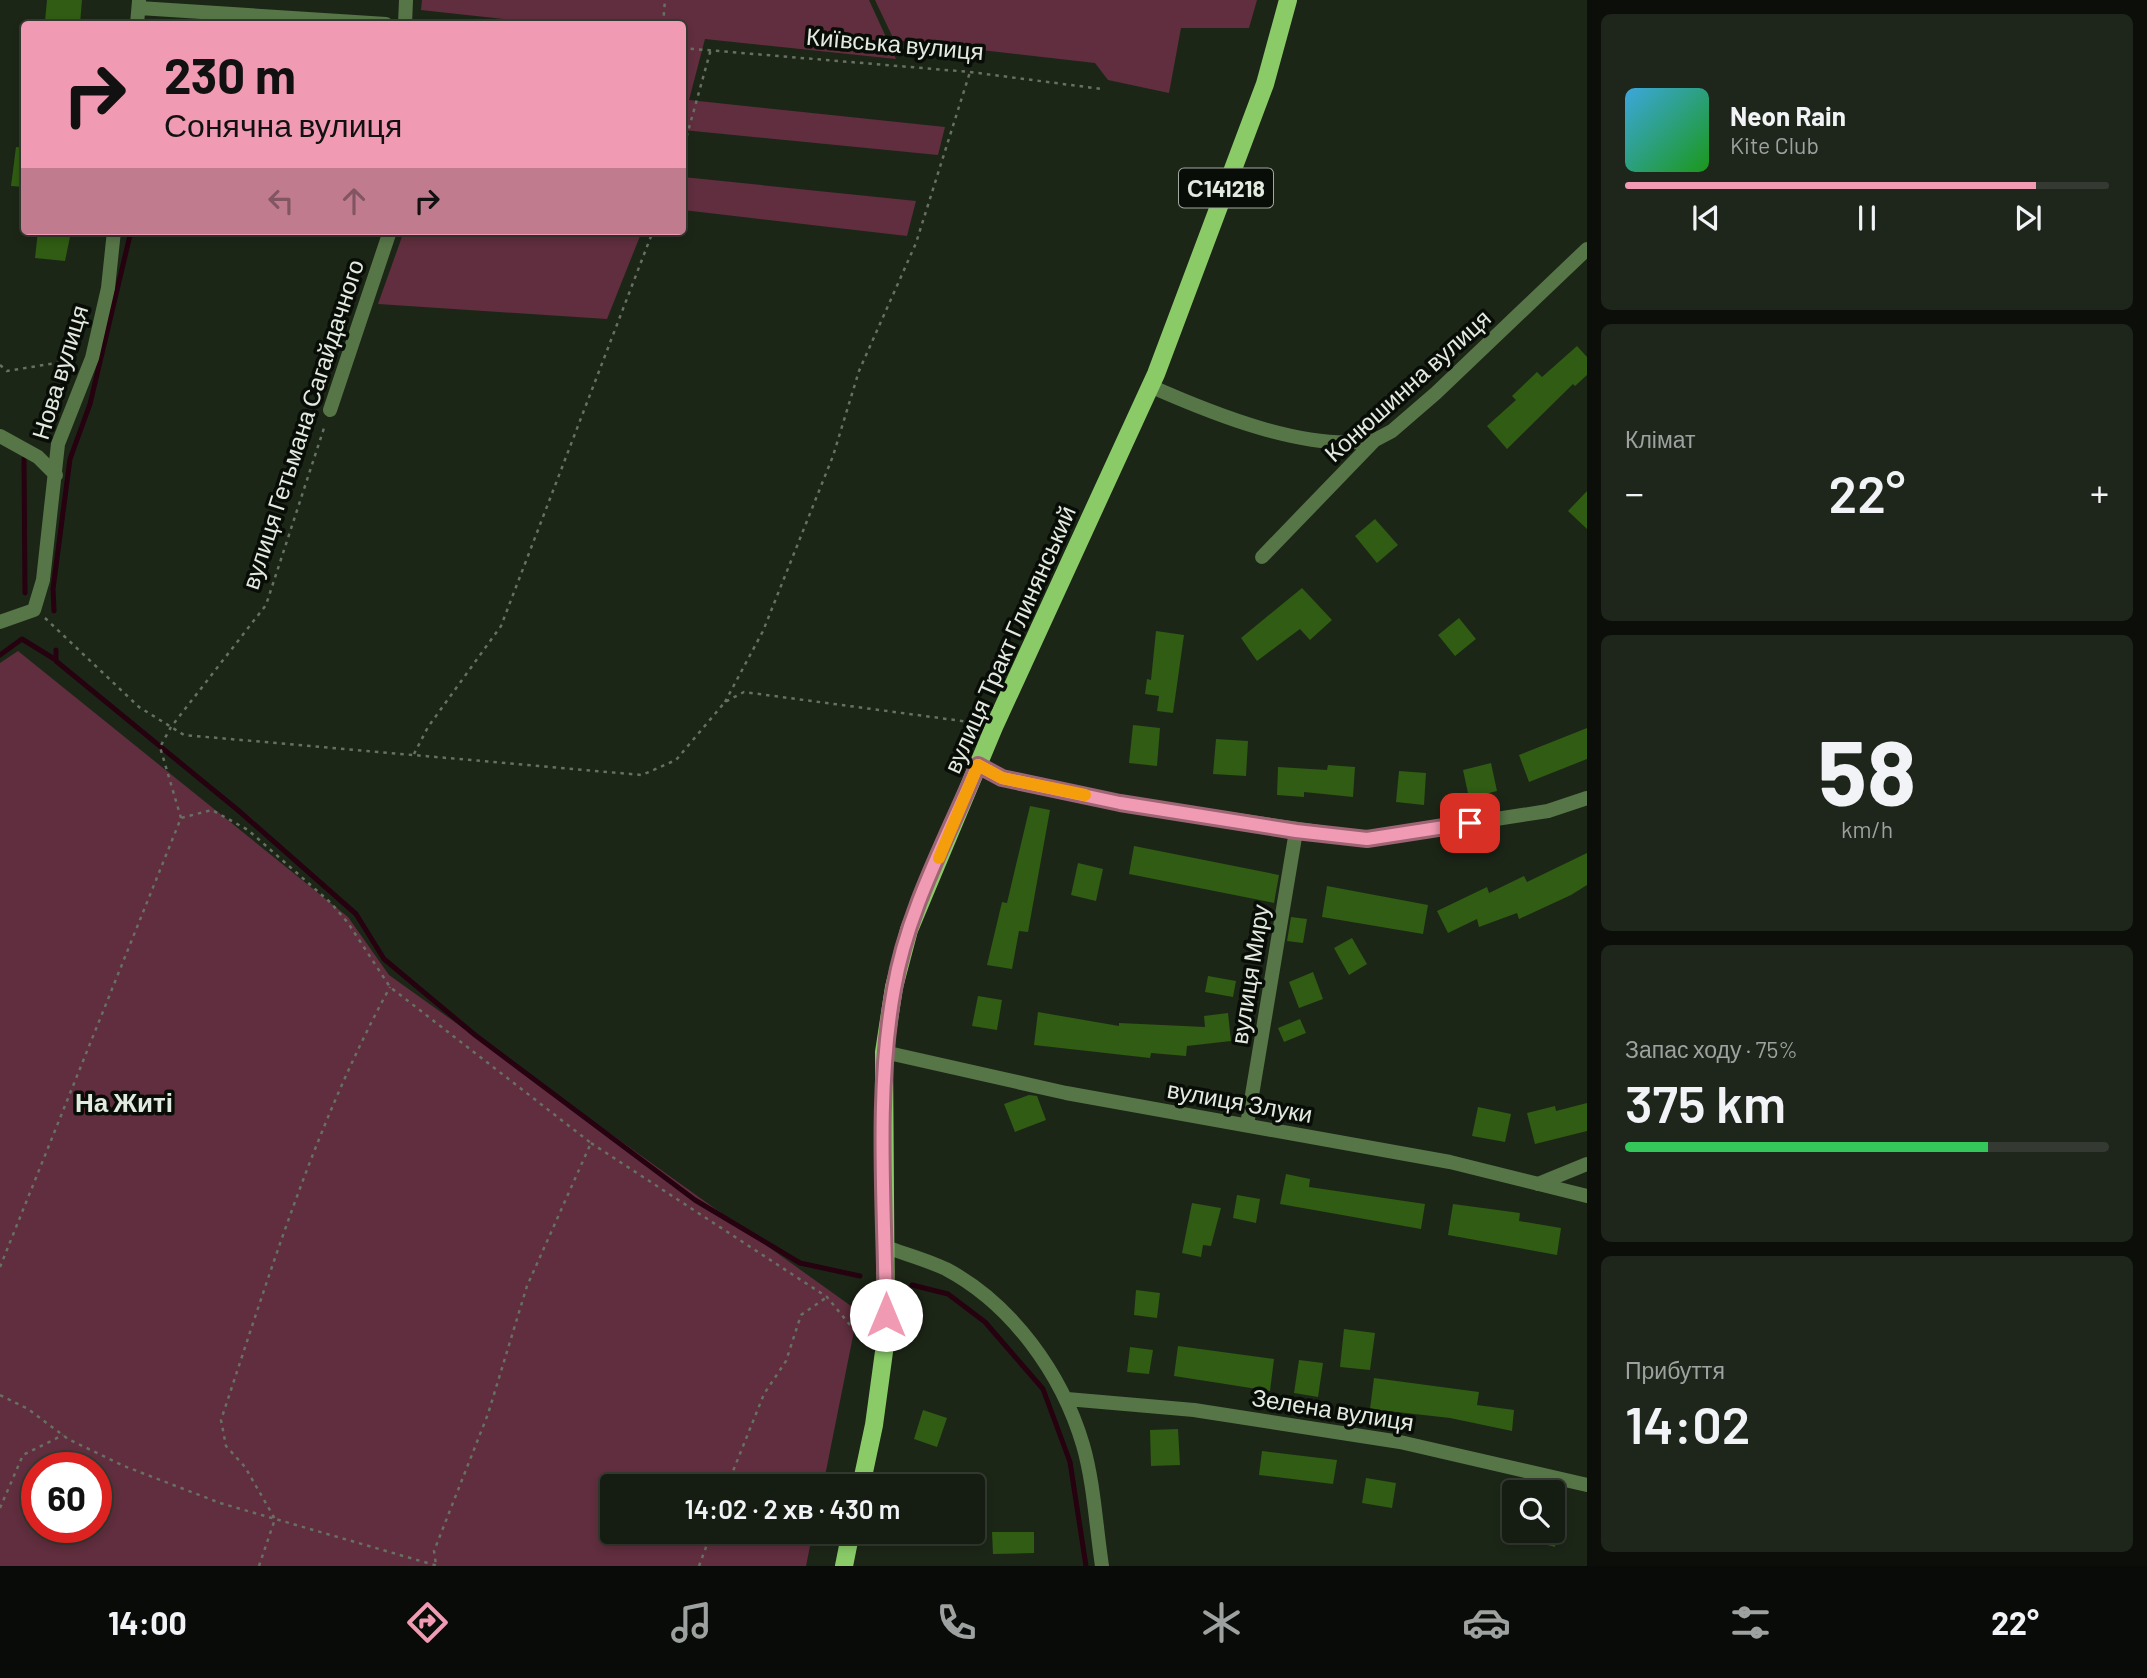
<!DOCTYPE html>
<html lang="uk">
<head>
<meta charset="utf-8">
<style>
  :root { --surface:#151c11; --page:#1e251a; --text:#f1f3f6; --muted:#9da19f; --line:#343a31; --accent:#f19ab3 }
  body { margin:0; font-family:Barlow,sans-serif; background:var(--page); color:var(--text); height:100vh; display:flex; flex-direction:column; font-size:26px; white-space:nowrap }
  * { box-sizing:border-box; margin:0 }
  p { font-size:23px; color:var(--muted) }
  .icon { flex:none; width:38px; height:38px; fill:none; stroke:currentColor; stroke-width:2; stroke-linecap:round; stroke-linejoin:round }
  .map { position:relative; flex:1; overflow:hidden }
  .sheet { display:flex; flex-direction:column; gap:14px; padding:14px; background:#0c0f09; width:560px }
  .sheet>* { flex:none }
  .top-card { position:absolute; left:21px; top:21px; width:665px; height:214px; border-radius:7px; box-shadow:0 4px 10px #0003,0 0 0 2px var(--line); background:#f19ab3; color:#111; overflow:hidden }
  .controls { position:absolute; left:1502px; top:1480px; display:grid; gap:14px }
  .controls a { display:grid; place-items:center; width:63px; height:63px; border-radius:7px; background:var(--surface); box-shadow:0 4px 10px #0003,0 0 0 2px var(--line); font-size:35px }
  .speed { position:absolute; left:21px; top:1452px; display:flex; gap:14px; font-size:35px; font-weight:700; text-align:center }
  .speed>* { display:grid; place-content:center; width:91px; height:91px; border-radius:50%; background:var(--surface); box-shadow:0 4px 10px #0003,0 0 0 2px var(--line); line-height:1 }
  .speed .limit { border:10px solid #d22; background:#fff; color:#111 }
  .pin { position:absolute; display:grid; place-items:center; width:60px; height:60px; color:#fff; margin:-30px; border-radius:14px; box-shadow:0 4px 10px #0006 }
  .me { position:absolute; width:77px; margin:-38px; rotate:0deg; stroke-linejoin:round; filter:drop-shadow(0 0 5px #0008) }
  .turn { display:flex; align-items:center; gap:24px; height:147px; padding:0 28px; font-size:32px }
  .turn .icon { width:91px; height:91px; stroke-width:2.5 }
  .turn b { display:block; font-size:49px; line-height:60px }
  .lanes { display:flex; align-items:center; height:66px; padding:0 28px; background:#0003; justify-content:center; gap:35px; direction:ltr }
  .lanes .off { opacity:.35 }
  .big { font-size:52px; font-weight:600; line-height:1.1 }
  .sheet .widget { flex:1; display:flex; flex-direction:column; justify-content:center; gap:10px; min-width:0; padding:0 24px; border-radius:10px; background:var(--page) }
  .sheet .dial { align-items:center; gap:0 }
  .dial b { font-size:91px; line-height:1 }
  .song { display:flex; align-items:center; gap:21px }
  .cover { width:84px; height:84px; border-radius:10px; background:linear-gradient(135deg,hsl(200 70% 55%),hsl(120 70% 35%)) }
  .played { height:7px; border-radius:4px; background:linear-gradient(90deg,var(--accent) 85%,var(--line) 85%) }
  .keys { display:flex; justify-content:space-around; direction:ltr }
  .heat { display:flex; justify-content:space-between; align-items:center; font-size:38px; direction:ltr }
  .charge { height:10px; border-radius:5px; background:linear-gradient(90deg,#34c759 75%,var(--line) 0) }
  .trip { position:absolute; left:600px; top:1474px; width:385px; height:70px; border-radius:7px; background:var(--surface); box-shadow:0 4px 10px #0003,0 0 0 2px var(--line); font-weight:600; line-height:70px; text-align:center }
  .dock { display:flex; height:112px; justify-content:space-around; align-items:center; background:#080b07; color:var(--muted) }
  .dock .icon { width:49px; height:49px }
  .dock .on { color:var(--accent) }
  .dock b { font-size:32px; color:var(--text) }
  main { display:flex; flex:1; min-height:0 }
  .map>svg:first-child { display:block }
  .green { fill:#602e3e; fill-rule:evenodd }
  .lines { fill:none; stroke-linecap:round; stroke-linejoin:round }
  .stream { stroke:#26010f; stroke-width:5 }
  .building { fill:#305c13 }
  .path { stroke:#677063; stroke-width:2.5; stroke-dasharray:3.5 5; stroke-linecap:butt }
  .minor { stroke:#577648; stroke-width:14 }
  .primary { stroke:#8acb68; stroke-width:18 }
  .route-casing { stroke:#9d6474; stroke-width:18 }
  .route { stroke:#f19ab3; stroke-width:12 }
  .slow { stroke:#f59e0b; stroke-width:12 }
  .labels { text-anchor:middle; dominant-baseline:central; stroke-width:7; stroke-linejoin:round; paint-order:stroke }
  .shield { fill:#090d07; stroke:#a2a89f; stroke-width:2 }
  .shield-label { font-size:23px; font-weight:bold; fill:#e3eae0 }
  .street-label { font-size:24px; fill:#e3eae0; stroke:#090d07 }
  .neighbourhood-label { font-size:26px; font-weight:bold; fill:#e3eae0; stroke:#090d07 }
</style>
</head>
<body>
<main>
<div class="map">
<svg width="1587" height="1566" viewBox="0 0 1587 1566">
  <rect width="100%" height="100%" fill="#1c2617"/>
  <path class="green" d="M422,0H869L896,59L705,39L689,100L945,127L938,155L683,130L682,24H550L421,10Z
    M875,0H1257L1249,28H1181L1169,93L1108,80L1095,63L894,40Z
    M683,177L916,201L907,236L683,210Z
    M404,231H642L607,319L378,304Z
    M18,651L348,917L389,975L858,1311L823,1486H612V1531H813L806,1566H0V663ZM37,1468H96V1528H37Z"/>
  <g class="lines">
    <path class="stream" d="M157,24H186
      M24,459L25,593
      M54,611L53,589L70,459L90,404L131,231
      M56,650V661L239,811L356,914L384,959L475,1035L695,1200L800,1263L860,1276
      M0,655L22,639L56,660
      M912,1285L948,1294L985,1322L1043,1389L1070,1462L1086,1566"/>
  </g>
  <path class="building" d="M47,0H82L80,24L45,21Z
    M16,147L24,148V187L11,186Z
    M38,231L71,232L65,261L35,258Z
    M1577,346L1587,357V375L1575,386L1573,384L1507,449L1487,426L1516,400L1512,396L1537,372L1542,377Z
    M1587,491V529L1568,511Z
    M1375,519L1398,545L1377,563L1355,536Z
    M1302,588L1332,620L1310,640L1300,629L1257,661L1241,638Z
    M1459,618L1476,639L1455,656L1438,635Z
    M1156,631L1184,635L1173,713L1157,711L1159,696L1145,694L1147,679L1151,680Z
    M1133,725L1160,728L1157,766L1129,763Z
    M1587,728V759L1529,782L1519,755Z
    M1216,739L1248,741L1246,776L1213,774Z
    M1491,763L1497,791L1469,798L1463,770Z
    M1328,765L1355,767L1353,797L1304,792V797L1277,795L1278,767L1327,770Z
    M1399,771L1426,773L1424,805L1396,802Z
    M1030,806L1050,810L1028,932L1019,931L1012,969L987,965L1002,902L1007,903Z
    M1134,846L1279,875L1274,903L1129,874Z
    M1587,853V885L1571,895L1519,919L1517,913L1479,927L1477,919L1448,933L1437,911L1487,887L1489,893L1524,876L1527,882Z
    M1078,863L1103,869L1096,901L1071,895Z
    M1327,886L1428,905L1423,934L1322,917Z
    M1291,917L1307,919L1303,943L1287,941Z
    M1352,938L1367,964L1349,975L1334,948Z
    M1313,972L1323,999L1299,1008L1289,982Z
    M1208,976L1236,981L1233,997L1205,992Z
    M978,996L1002,1000L997,1030L972,1026Z
    M1038,1012L1119,1026V1023L1205,1027L1204,1016L1228,1013L1231,1041L1187,1046L1186,1056L1151,1053L1150,1058L1034,1045Z
    M1300,1019L1306,1033L1284,1042L1278,1028Z
    M1029,1095L1037,1096L1046,1120L1015,1132L1004,1104Z
    M1587,1103V1131L1535,1144L1527,1113L1555,1106L1556,1111Z
    M1478,1107L1511,1114L1505,1142L1472,1136Z
    M1286,1174L1310,1179L1309,1187L1425,1204L1421,1229L1280,1204Z
    M1237,1195L1260,1199L1256,1223L1233,1218Z
    M1192,1203L1221,1208L1211,1246L1203,1245L1201,1257L1182,1253Z
    M1453,1204L1520,1213L1519,1221L1561,1228L1557,1255L1448,1235Z
    M1136,1290L1160,1293L1157,1318L1134,1315Z
    M1344,1329L1375,1333L1370,1370L1340,1367Z
    M1178,1346L1274,1359L1270,1391L1174,1376Z
    M1130,1347L1153,1350L1149,1374L1127,1372Z
    M1299,1360L1323,1363L1318,1397L1294,1393Z
    M1374,1378L1479,1392L1477,1405L1514,1410L1512,1431L1450,1418L1370,1409Z
    M923,1410L947,1418L937,1447L914,1439Z
    M1178,1429L1180,1465L1151,1466L1150,1430Z
    M1262,1451L1337,1460L1333,1484L1259,1475Z
    M1366,1478L1396,1483L1392,1508L1362,1503Z
    M916,1531H958L954,1546L915,1535Z
    M1512,1531H1559L1555,1547L1512,1536Z
    M992,1532H1034V1553L993,1554Z"/>
  <g class="lines">
    <path class="path" d="M663,24L665,0
      M682,48L970,72L1102,89
      M682,153L711,49
      M0,365L7,371L74,360
      M45,618L139,707L184,735L642,775L676,760L725,702L744,692L977,723
      M725,702L763,631L833,456L859,371L916,243L970,72
      M414,754L428,727L501,626L653,231
      M181,818L160,747L171,727L266,605L325,425
      M591,1143L827,1297L859,1336L868,1342
      M0,1267L181,818L212,810L248,830L331,903L348,923L390,987L591,1143L527,1286L488,1414L434,1551L436,1565
      M0,1395L28,1409L68,1439L124,1466L220,1503L438,1566
      M727,1486L764,1394L786,1361L801,1315L827,1297
      M0,1508L23,1455L63,1435
      M259,1566L275,1519L245,1467L226,1446L221,1420C270,1273 315,1124 390,987
      M699,1566L712,1531"/>
    <path class="minor" d="M139,8L386,24
      M137,24L139,1
      M405,24L406,0
      M1150,386C1211,413 1308,453 1375,440
      M330,410L390,231
      M0,436L38,457L56,475
      M1262,557L1375,440L1392,431L1436,393L1587,249
      M0,622L34,610L43,580L58,444L92,358L108,288L114,231
      M978,765L1002,778L1120,803L1367,839L1548,811L1587,798
      M884,1052L1066,1093L1450,1162L1587,1196
      M1247,1125L1296,831
      M1538,1184L1587,1164
      M886,1247C905,1254 927,1260 946,1269C1012,1304 1062,1374 1083,1445C1094,1483 1096,1527 1102,1566
      M1067,1399L1194,1410L1400,1442L1587,1485"/>
    <path class="primary" d="M861,1486L874,1425L886,1337L884,1052L894,987L909,930L994,727L1156,374L1265,84L1288,0
      M844,1566L851,1531"/>
  </g>
  <g class="lines">
    <g class="route-casing">
      <path id="route" d="M886,1315C885,1210 875,1092 894,989C907,911 948,837 978,765L1002,778L1120,803L1296,831L1367,839L1470,823"/>
    </g>
    <use href="#route" class="route"/>
    <path class="slow" d="M939,858L978,765L1002,778L1085,795"/>
  </g>
  <g class="labels">
    <rect class="shield" x="1179" y="168.5" width="94" height="39" rx="5"/>
    <g class="shield-label">
      <text x="1226" y="188">С141218</text>
    </g>
    <g class="street-label">
      <text transform="translate(895 43) rotate(5)">Київська вулиця</text>
      <text transform="translate(59 372) rotate(-73)">Нова вулиця</text>
      <text transform="translate(1407 385) rotate(-42)">Конюшинна вулиця</text>
      <text transform="translate(302 424) rotate(-72)">вулиця Гетьмана Сагайдачного</text>
      <text transform="translate(1009 639) rotate(-66)">вулиця Тракт Глинянський</text>
      <text transform="translate(1249 974) rotate(-81)">вулиця Миру</text>
      <text transform="translate(1240 1101) rotate(10)">вулиця Злуки</text>
      <text transform="translate(1333 1409) rotate(9)">Зелена вулиця</text>
    </g>
    <g class="neighbourhood-label">
      <text x="124" y="1101">На Житі</text>
    </g>
  </g>
</svg>
<div class="controls">
<a><svg class="icon" aria-label="search" viewBox="0 0 24 24"><circle cx="10" cy="10" r="6"/><path d="M15 15l6 6"/></svg></a>
</div>
<div class="speed"><div class="limit">60</div></div>
<div class="pin" style="left:1470px;top:823px;background:#d93025"><svg class="icon" aria-label="arrive" viewBox="0 0 24 24"><path d="M6 21V4h12l-3 4 3 4H6"/></svg></div>
<svg class="me" style="left:886px;top:1315px" viewBox="-20 -20 40 40"><circle r="19" fill="#fff"/><path d="M0-13L10 11 0 6-10 11z" fill="#f19ab3"/></svg>
<div class="trip">14:02 · 2 хв · 430 m</div>
<div class="top-card">
<div class="turn"><svg class="icon" aria-label="right" viewBox="0 0 24 24"><path d="M7 20v-9h11M14 6l5 5-5 5"/></svg><div><b>230 m</b>Сонячна вулиця</div></div>
<div class="lanes"><svg class="icon off" aria-label="left" viewBox="0 0 24 24"><path d="M17 20v-9H6M10 6l-5 5 5 5"/></svg><svg class="icon off" aria-label="ahead" viewBox="0 0 24 24"><path d="M12 20V5M6 11l6-6 6 6"/></svg><svg class="icon" aria-label="right" viewBox="0 0 24 24"><path d="M7 20v-9h11M14 6l5 5-5 5"/></svg></div>
</div>
</div>
<section class="sheet">
<div class="widget">
<div class="song"><i class="cover"></i><div><b>Neon Rain</b><p>Kite Club</p></div></div>
<div class="played"></div>
<div class="keys"><svg class="icon" aria-label="previous" viewBox="0 0 24 24"><path d="M18 5L8 12l10 7zM5 5v14"/></svg><svg class="icon" aria-label="pause" viewBox="0 0 24 24"><path d="M8 5v14M16 5v14"/></svg><svg class="icon" aria-label="next" viewBox="0 0 24 24"><path d="M6 5l10 7-10 7zM19 5v14"/></svg></div>
</div>
<div class="widget"><p>Клімат</p>
<div class="heat"><a>−</a><b class="big">22°</b><a>+</a></div>
</div>
<div class="widget dial"><b>58</b><p>km/h</p></div>
<div class="widget"><p>Запас ходу · 75%</p><b class="big">375 km</b><div class="charge"></div></div>
<div class="widget"><p>Прибуття</p><b class="big">14:02</b></div>
</section>
</main>
<nav class="dock">
<b>14:00</b>
<svg class="icon on" aria-label="directions" viewBox="0 0 24 24"><path d="M12 3l9 9-9 9-9-9zM9 14v-3h6M13 9l2 2-2 2"/></svg>
<svg class="icon" aria-label="music" viewBox="0 0 24 24"><path d="M9 18V5l10-2v13"/><circle cx="6" cy="18" r="3"/><circle cx="16" cy="16" r="3"/></svg>
<svg class="icon" aria-label="phone" viewBox="0 0 24 24"><path d="M5 4h4l2 5-3 2q2 4 5 5l2-3 5 2v4C11 20 4 13 5 4z"/></svg>
<svg class="icon" aria-label="climate" viewBox="0 0 24 24"><path d="M12 3v18M4 7l16 10M4 17L20 7"/></svg>
<svg class="icon" aria-label="car" viewBox="0 0 24 24"><path d="M5 17H2v-5l4-1 3-4h7l3 4 3 1v5h-3M9 17h6M6 11h13"/><circle cx="7" cy="17" r="2"/><circle cx="17" cy="17" r="2"/></svg>
<svg class="icon" aria-label="filters" viewBox="0 0 24 24"><path d="M4 7h16M4 17h16"/><circle cx="9" cy="7" r="2"/><circle cx="15" cy="17" r="2"/></svg>
<b>22°</b>
</nav>
</body>
</html>
